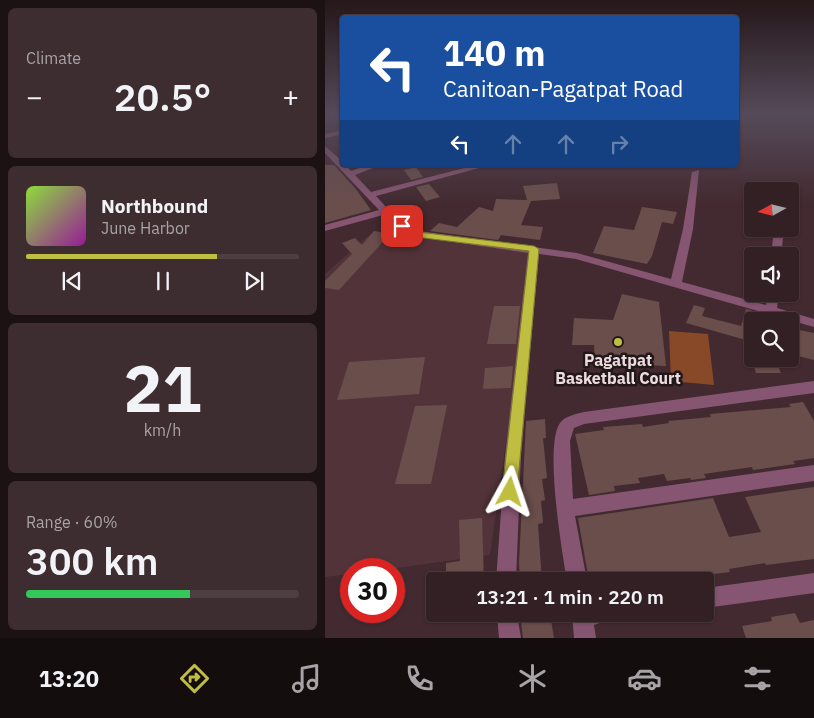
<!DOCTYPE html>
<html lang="en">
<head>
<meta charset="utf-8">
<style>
  :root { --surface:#322024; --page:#3d2d31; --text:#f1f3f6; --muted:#a8a3a6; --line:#4d3e41; --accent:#bfbe41 }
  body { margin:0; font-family:"IBM Plex Sans",sans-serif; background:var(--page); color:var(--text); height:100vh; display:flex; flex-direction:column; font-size:19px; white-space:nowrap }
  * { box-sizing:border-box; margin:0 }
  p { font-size:16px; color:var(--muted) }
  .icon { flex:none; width:28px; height:28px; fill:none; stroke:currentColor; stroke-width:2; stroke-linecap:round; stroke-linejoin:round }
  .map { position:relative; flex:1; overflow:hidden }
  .drawer { display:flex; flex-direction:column; gap:8px; padding:8px; background:#1c1214; width:325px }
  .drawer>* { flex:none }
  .guide { position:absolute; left:15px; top:15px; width:399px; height:152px; border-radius:5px; box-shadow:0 1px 4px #0004,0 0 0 1px var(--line); background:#1a4fa0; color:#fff; overflow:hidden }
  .needle { width:32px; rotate:262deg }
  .controls { position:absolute; left:419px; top:182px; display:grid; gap:10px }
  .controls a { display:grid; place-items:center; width:55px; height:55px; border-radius:5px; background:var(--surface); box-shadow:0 1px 4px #0004,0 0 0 1px var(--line); font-size:25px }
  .speed { position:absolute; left:15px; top:558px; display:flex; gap:10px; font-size:25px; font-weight:700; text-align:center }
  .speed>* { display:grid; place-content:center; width:65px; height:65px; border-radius:50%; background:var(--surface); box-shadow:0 1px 4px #0004,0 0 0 1px var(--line); line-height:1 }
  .speed .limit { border:8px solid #d22; background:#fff; color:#111 }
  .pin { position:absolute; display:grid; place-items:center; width:42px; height:42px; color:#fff; margin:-21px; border-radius:10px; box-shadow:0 2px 8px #0006 }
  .me { position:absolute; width:55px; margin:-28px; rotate:5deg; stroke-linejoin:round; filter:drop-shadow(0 0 4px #0008) }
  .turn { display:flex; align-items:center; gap:18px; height:105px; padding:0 20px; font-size:22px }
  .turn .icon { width:65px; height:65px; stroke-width:2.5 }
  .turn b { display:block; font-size:35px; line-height:42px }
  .lanes { display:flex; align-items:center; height:48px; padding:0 20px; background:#0003; justify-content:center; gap:25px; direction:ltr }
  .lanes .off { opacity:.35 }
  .big { font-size:38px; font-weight:600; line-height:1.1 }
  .drawer .tile { flex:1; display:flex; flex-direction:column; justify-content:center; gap:8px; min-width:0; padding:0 18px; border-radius:8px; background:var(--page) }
  .drawer .dial { align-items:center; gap:0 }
  .dial b { font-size:65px; line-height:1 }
  .song { display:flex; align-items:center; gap:15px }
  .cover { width:60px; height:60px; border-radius:8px; background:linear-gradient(135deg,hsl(90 70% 55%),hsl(300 70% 35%)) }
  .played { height:5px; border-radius:2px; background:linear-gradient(90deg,var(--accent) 70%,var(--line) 70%) }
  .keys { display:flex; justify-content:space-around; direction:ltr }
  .heat { display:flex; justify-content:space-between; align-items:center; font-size:28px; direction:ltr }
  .charge { height:8px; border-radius:4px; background:linear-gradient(90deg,#34c759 60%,var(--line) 0) }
  .trip { position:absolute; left:101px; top:572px; width:288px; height:50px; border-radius:5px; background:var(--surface); box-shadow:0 1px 4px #0004,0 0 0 1px var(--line); font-weight:600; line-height:50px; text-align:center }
  .tabs { display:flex; height:80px; justify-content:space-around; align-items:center; background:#140d0e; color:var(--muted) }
  .tabs .icon { width:35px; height:35px }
  .tabs .active { color:var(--accent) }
  .tabs b { font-size:22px; color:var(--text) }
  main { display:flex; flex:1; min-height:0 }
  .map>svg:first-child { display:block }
  .built { fill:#53333a }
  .green { fill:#884929 }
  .building { fill:#6a4e4b }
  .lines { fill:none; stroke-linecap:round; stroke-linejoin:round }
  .minor { fill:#865571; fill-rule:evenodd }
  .route { fill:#bfbe41; stroke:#7c7c2a }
  .poi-dot { fill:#bfbe41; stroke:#221719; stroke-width:2 }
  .labels { text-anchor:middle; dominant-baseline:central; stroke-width:5; stroke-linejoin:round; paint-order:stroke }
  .poi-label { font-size:16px; font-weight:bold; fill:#eddcdf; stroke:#221719 }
</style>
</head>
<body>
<main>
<section class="drawer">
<div class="tile"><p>Climate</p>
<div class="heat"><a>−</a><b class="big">20.5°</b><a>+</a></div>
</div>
<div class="tile">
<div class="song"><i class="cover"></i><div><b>Northbound</b><p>June Harbor</p></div></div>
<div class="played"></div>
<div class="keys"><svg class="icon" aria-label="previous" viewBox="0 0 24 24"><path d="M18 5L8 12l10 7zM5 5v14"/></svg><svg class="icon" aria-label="pause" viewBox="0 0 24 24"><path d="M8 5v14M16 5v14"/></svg><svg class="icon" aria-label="next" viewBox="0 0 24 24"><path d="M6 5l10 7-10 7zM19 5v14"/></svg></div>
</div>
<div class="tile dial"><b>21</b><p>km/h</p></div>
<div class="tile"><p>Range · 60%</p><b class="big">300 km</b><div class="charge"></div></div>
</section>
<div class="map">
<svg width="489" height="638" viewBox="0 0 489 638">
  <rect width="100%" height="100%" fill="#432a30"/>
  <path class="built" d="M49,231L208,252L165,555L64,569H26V574L0,577V274Z"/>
  <path class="green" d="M344,331L383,334L389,385L346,381Z"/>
  <path class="building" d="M0,165H9L30,188L46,210L0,223Z
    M91,167L98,177L86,180L79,170Z
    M232,183L235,199L206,201L196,225L218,227L215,240L176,235L173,240L105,231L114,223L132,227L154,207L168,211L171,199L202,200L198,186Z
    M104,184L115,197L101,201L91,187Z
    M317,207L352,212L348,224L337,222L327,256L322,264L268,253L279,226L309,230Z
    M49,231L65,234L14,290L0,288V281L27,254L17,243L30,238L37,245Z
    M297,294L334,302L341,366L270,363L269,345H247L249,318L288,320Z
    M369,305L380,308L377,316L416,326L421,309L428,311V342L361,323Z
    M169,306H195L191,344H162Z
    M474,330L489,333V360L465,354V334L473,336Z
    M100,357L94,394L12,400L24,362Z
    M427,359H450L456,373H431Z
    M188,366L186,388L158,389L160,368Z
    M478,402L489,421V458L468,461L470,464L428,470L427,467L379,474L381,478L366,480L365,478L342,481L339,474L313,478L315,483L289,486L290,491L264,495L250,434L279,430L278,427L317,424L318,427L344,423L343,421L386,417L385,414L466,407L464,404Z
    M122,405L106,484H70L90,406Z
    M220,419L221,438H218L222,478L217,479L220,500L216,501L218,523L213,524L217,581H195L194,563L201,421Z
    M489,487V559L441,565L440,563L404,569L405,572L356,578L357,581H264L253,518L388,498L404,537L436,532L420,497Z
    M157,518L159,581H121V563L135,561L134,520Z
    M470,613L475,623L489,620V638H421L417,626L447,621L446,617Z
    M195,614H225L229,638H198Z"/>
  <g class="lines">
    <path class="minor" d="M18,130V134L0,138V134Z
      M0,146L18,162V165H21L26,171L43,165H56L30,175L46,192L151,165H165L51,196L71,218L94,231L252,253L346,279L358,229L367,172L374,170L368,229L357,282L441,305L442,294H454L452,308L489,319V327L251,259L214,254L196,456L191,581H171L180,456L203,253L87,236L65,222L58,215L0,231V225L54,210L0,153Z
      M449,229H459L456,256H446Z
      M489,381V393L259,424L249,428L245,441L248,499L489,465V481L250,516L262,581H242C237,551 219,445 235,423C240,416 251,414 259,412Z
      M489,573V593L380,608V588Z
      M172,614H192L196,638H174Z
      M247,614H283L280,621L269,625L271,638H249Z"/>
  </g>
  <linearGradient id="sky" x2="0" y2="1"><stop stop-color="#25171a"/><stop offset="0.56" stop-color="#554a59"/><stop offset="1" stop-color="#554a59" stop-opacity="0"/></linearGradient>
  <rect width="489" height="204" fill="url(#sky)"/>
  <path class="route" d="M74,225H80L93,232L209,246L214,249L192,492L190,497L185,499L179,497L177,492L204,251L91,237L74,228Z"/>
  <circle class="poi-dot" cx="293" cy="342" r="5"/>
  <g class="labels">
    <g class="poi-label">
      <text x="293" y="360">Pagatpat<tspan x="293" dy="18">Basketball Court</tspan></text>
    </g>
  </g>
</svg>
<div class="controls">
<a><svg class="needle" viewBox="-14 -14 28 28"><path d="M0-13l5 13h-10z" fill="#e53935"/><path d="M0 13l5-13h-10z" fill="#a8a3a6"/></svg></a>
<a><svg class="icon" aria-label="sound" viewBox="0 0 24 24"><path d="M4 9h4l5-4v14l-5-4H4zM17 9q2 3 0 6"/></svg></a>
<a><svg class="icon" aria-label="search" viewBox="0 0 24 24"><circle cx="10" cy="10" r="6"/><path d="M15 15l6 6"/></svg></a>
</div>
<div class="speed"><div class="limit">30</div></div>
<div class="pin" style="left:77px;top:226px;background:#d93025"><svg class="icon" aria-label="arrive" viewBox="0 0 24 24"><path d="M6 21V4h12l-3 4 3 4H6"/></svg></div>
<svg class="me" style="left:185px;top:492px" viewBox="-20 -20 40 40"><path d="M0-17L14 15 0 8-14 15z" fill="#bfbe41" stroke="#fff" stroke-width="4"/></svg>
<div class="trip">13:21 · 1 min · 220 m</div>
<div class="guide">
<div class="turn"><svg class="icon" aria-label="left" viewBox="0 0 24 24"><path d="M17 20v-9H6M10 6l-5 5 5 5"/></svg><div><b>140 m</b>Canitoan-Pagatpat Road</div></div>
<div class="lanes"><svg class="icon" aria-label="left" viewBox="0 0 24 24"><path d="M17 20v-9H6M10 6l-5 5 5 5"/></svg><svg class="icon off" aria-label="ahead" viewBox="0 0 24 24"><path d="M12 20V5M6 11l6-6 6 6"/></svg><svg class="icon off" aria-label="ahead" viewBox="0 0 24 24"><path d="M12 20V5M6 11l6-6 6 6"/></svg><svg class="icon off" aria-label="right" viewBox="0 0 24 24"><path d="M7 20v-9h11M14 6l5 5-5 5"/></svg></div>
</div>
</div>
</main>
<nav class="tabs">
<b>13:20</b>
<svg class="icon active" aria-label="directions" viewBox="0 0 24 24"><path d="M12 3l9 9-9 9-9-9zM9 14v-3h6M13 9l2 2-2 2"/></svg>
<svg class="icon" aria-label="music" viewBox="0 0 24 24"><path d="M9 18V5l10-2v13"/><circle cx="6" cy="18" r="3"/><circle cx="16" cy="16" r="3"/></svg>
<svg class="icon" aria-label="phone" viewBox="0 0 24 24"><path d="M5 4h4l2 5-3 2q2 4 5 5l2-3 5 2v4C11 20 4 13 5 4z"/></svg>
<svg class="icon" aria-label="climate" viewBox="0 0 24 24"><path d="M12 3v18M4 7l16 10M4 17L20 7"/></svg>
<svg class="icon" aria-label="car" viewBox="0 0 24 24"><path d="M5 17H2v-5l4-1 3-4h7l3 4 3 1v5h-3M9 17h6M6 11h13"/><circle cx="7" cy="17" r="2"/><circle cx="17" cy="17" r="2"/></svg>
<svg class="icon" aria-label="filters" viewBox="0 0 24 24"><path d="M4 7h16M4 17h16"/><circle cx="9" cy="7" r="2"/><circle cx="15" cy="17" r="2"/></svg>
</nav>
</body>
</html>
